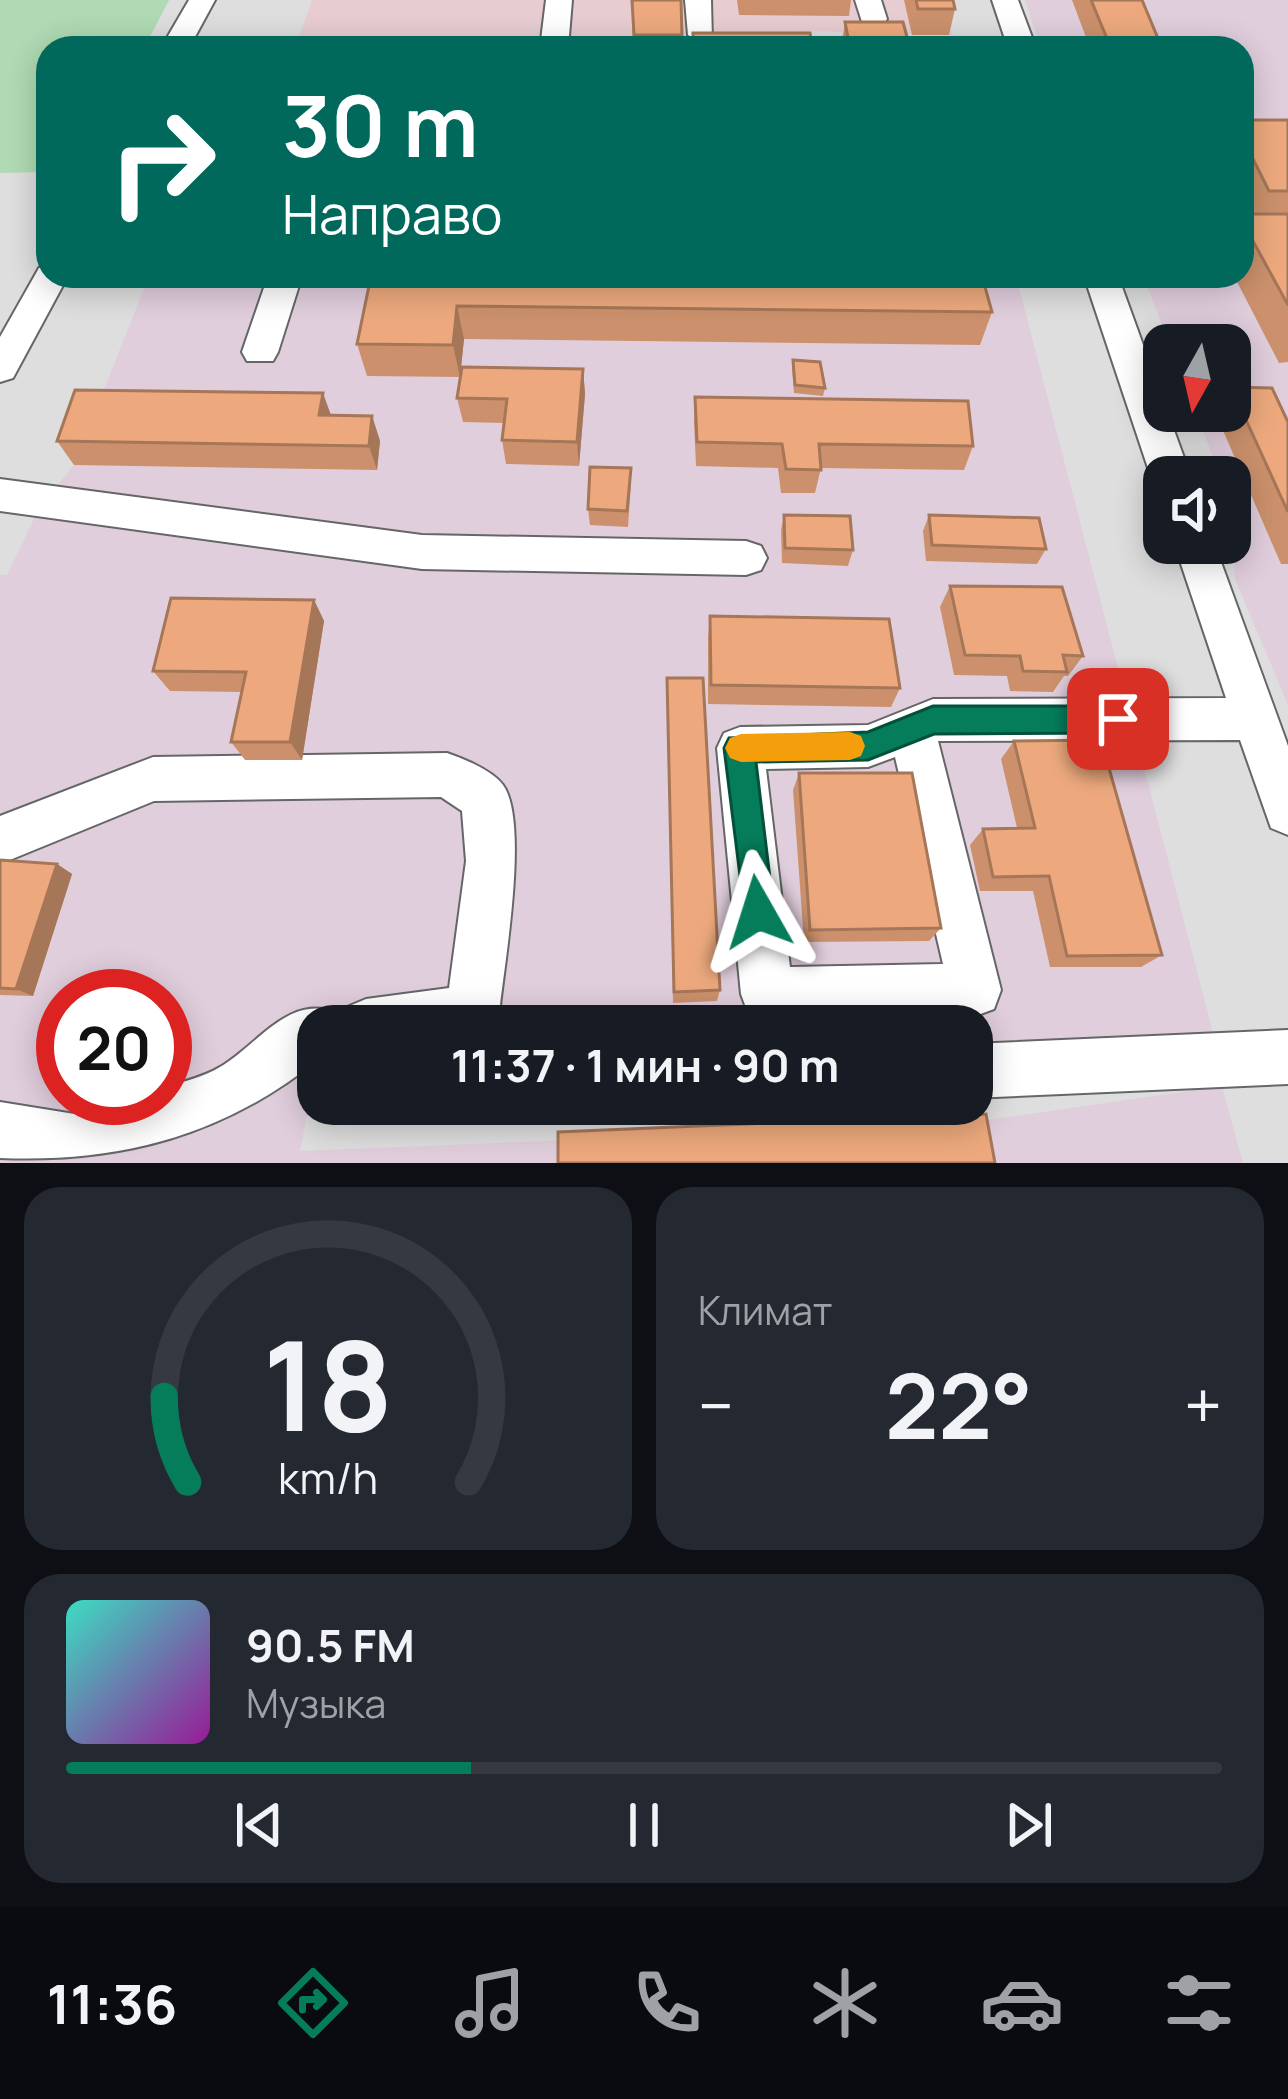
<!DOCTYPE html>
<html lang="ru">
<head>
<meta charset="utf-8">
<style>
  :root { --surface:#171b24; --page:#242831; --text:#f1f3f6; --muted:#9ea1a6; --line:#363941; --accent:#057d5b }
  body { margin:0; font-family:Manrope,sans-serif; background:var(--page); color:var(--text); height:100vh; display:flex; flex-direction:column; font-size:45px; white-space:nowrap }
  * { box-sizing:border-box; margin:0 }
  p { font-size:39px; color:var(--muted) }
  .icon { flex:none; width:66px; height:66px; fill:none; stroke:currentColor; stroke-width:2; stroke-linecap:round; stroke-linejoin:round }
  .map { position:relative; height:1163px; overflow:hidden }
  .sheet { display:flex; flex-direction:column; gap:24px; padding:24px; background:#0d0f14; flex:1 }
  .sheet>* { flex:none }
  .hud { position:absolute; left:36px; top:36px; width:1218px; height:252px; border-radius:36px; box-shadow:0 6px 30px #0003; background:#00695c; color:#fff; overflow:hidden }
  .needle { width:78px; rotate:188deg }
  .controls { position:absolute; left:1143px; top:324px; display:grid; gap:24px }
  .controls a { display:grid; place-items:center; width:108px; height:108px; border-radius:24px; background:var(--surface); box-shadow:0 6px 30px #0003; font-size:60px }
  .speed { position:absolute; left:36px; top:969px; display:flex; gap:24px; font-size:60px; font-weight:700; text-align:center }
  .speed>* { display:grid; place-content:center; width:156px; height:156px; border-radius:50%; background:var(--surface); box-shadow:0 6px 30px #0003; line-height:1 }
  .speed .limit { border:18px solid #d22; background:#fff; color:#111 }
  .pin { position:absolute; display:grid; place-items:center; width:102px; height:102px; color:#fff; margin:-51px; border-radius:24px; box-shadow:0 6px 18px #0006 }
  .me { position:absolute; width:132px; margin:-66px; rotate:354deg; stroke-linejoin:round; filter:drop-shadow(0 0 9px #0008) }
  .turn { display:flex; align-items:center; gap:42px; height:252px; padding:0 48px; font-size:54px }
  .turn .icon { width:156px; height:156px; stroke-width:2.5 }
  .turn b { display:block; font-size:84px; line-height:102px }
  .big { font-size:90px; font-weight:700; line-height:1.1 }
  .sheet .tile { flex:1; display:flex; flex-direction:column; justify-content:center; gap:18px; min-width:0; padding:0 42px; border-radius:36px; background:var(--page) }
  .sheet .dial { align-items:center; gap:0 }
  .dial svg { height:312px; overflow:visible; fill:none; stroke:var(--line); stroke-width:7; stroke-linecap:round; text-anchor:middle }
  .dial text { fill:var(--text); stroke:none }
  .song { display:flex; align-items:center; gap:36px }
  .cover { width:144px; height:144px; border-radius:18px; background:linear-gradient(135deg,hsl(170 70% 55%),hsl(300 70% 35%)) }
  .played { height:12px; border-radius:6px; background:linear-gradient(90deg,var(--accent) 35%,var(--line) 35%) }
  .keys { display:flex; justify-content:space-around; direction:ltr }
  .heat { display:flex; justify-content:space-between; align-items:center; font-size:66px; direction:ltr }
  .sheet .tiles { flex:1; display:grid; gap:24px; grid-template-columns:1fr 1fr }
  .tile:last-child { grid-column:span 2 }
  .trip { position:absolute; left:297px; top:1005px; width:696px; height:120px; border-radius:36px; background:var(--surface); box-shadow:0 6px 30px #0003; font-weight:700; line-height:120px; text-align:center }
  .tabs { display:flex; height:192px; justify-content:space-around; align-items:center; background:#090b0e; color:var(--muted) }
  .tabs .icon { width:84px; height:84px }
  .tabs .selected { color:var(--accent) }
  .tabs b { font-size:54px; color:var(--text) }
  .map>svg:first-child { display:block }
  .commercial { fill:#e7cdd1 }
  .industrial { fill:#e1cedd; fill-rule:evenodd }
  .green { fill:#afdab3 }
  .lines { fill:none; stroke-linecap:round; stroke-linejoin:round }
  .minor-casing { stroke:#656667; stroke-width:4 }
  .minor { fill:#fff; fill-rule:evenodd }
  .wall { fill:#cc916c }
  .shaded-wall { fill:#a67658 }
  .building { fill:#eda97d; stroke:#a67658; stroke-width:3 }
  .route { fill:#057d5b; stroke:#03513b; stroke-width:3 }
  .slow { fill:#f59e0b }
</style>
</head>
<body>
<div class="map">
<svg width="1288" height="1163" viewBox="0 0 1288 1163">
  <rect width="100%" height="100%" fill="#dededf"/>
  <path class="commercial" d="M312,0H943L952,35L807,31V48H295Z"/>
  <path class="industrial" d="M1025,0H1288V705L1235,579L1230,477H1221L1195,411H1230V345H1170L1143,276H1242V48H1041Z
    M149,276H1016L1216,1044L972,1043V1026H318V1059L300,1151L960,1124L1222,1086L1243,1163H0V575H7L40,506L74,465ZM63,996H165V1098H63Z"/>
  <path class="green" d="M0,0H169L144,48H48V172L0,173Z"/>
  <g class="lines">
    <g class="minor-casing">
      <path id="minor" d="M189,0H215L189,48H161Z
        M546,0H572L568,48H540Z
        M685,0H711L712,41L702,43L688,35Z
        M855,0H881L887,19L883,25H863Z
        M992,0H1018L1036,48H1008Z
        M48,265V276H68L13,378L0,382V337L39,268Z
        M268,276H302L278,352L273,361H247L242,352Z
        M1084,276H1118L1191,477H1164V490L1151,477Z
        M0,479L422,535L746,541L761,546L767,558L761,570L746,575L422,569L0,511Z
        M1174,543H1214L1288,746V835L1271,828L1240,740L938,741L1001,990L994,1009L975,1016L767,1020L748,1013L741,994L717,748L724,733L740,727L868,725L933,699L1226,698ZM895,757L943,964L790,967L766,769L868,767Z
        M447,753C464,759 492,770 503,785C529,821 505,960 500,1006L509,1026H318V1060C224,1135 122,1163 0,1158V1102L87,1116L136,1098H165V1088C183,1081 204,1077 220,1067C258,1045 289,993 337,1013L341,1022L347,1007L366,999L449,988L466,861L462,811L441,797L154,801L0,864V816L153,757Z
        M1288,1030V1084L972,1098V1044Z"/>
    </g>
    <use href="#minor" class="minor"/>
  </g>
  <path class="wall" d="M632,0L682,35V48H432L633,44Z
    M737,0H851L849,16L739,15Z
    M904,0H953L955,9L949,35H912Z
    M1072,0H1142L1162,48H1090Z
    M845,22L910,48H841Z
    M693,33L812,44L811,48H692Z
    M1242,120H1288V362L1279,363L1234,276H1242V214H1245L1242,208Z
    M371,276L992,312L980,345L464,339L460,377L367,376L357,344Z
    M793,360L825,388L823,396L794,393L792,369Z
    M583,369L585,394L579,466L506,464L502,440L504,423L463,422L457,398Z
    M1231,387L1288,422V564H1281L1215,412L1230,411Z
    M695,397L973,446L964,470L821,468L815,493H781L778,468L696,466L694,422Z
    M331,415L372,416L380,441L377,470L74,465L57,441Z
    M631,484L628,527L590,525L588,509Z
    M784,515L853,550L848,566L782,563L781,530Z
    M929,515L1046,549L1037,564L926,561L923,531Z
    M950,586L1083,656L1068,676H1064L1053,692L1010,691L1007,676L954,675L940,607Z
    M314,600L324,621L302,760H245L231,742L242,692L170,691L153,671Z
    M710,616L900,688L891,707L708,704V637Z
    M667,678L720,990L717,1001L673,1003Z
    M1014,741L1162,955L1141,967H1050L1033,891H980L970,845L983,829L1017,828L1001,759Z
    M799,773L941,928L929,941L804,942L793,790Z
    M0,860L57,864L72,874L33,996L0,995Z"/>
  <path class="shaded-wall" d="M457,306L464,339L460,377L453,345Z
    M583,369L585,394L579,466L577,442Z
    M323,393L332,418L319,415Z
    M372,416L380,441L377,470L369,446Z
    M314,600L324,621L302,760L290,742Z
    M57,864L72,874L33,996L16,989Z"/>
  <path class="building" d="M632,0H681L682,35H634Z
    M916,0H953L955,9H918Z
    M1091,0H1142L1162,48H1111Z
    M845,22H903L910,48H850Z
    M693,33H810L812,44L693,43Z
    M666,44V48H432Z
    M1242,120H1288V191H1269L1249,151H1242Z
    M1242,214H1288V305L1242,221Z
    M371,276H982L992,312L457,306L453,345L357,344Z
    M793,360L820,362L825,388L795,385Z
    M462,367L583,369L577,442L502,440L507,399L457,398Z
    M1231,387L1272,388L1288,422V512Z
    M75,390L323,393L319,415L372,416L369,446L57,441Z
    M695,397L968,401L973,446L819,444L821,470L786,469L782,444L697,442Z
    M590,467L631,468L627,511L588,509Z
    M784,515L850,516L853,550L785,548Z
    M929,515L1039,518L1046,549L932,545Z
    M950,586L1062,587L1083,656L1063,655L1067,672L1023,671L1020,656L965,655Z
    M171,598L314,600L290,742H231L246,672L153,671Z
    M710,616L889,619L900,688L711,685Z
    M667,678H703L720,990L674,992Z
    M1101,740L1162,955L1067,956L1049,876L993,877L983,829L1035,828L1014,741Z
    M799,773H912L941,928L810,930Z
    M0,860L57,864L16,989L0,988Z
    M986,1114L995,1163H558V1132Z"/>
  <path class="route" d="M933,706H1118L1132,719L1118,733L934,734L868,760L756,762L774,912L769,924L758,929L746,924L724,748L729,738L868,732Z"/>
  <path class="slow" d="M850,732L861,736L865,746L861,756L850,760L741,762L730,758L725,748L730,738L741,734Z"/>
</svg>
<div class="controls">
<a><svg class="needle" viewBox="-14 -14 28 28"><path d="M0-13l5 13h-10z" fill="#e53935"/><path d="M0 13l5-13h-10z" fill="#9ea1a6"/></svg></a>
<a><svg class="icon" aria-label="sound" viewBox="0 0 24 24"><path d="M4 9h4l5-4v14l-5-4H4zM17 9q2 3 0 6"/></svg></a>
</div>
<div class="speed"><div class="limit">20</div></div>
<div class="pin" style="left:1118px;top:719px;background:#d93025"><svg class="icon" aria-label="arrive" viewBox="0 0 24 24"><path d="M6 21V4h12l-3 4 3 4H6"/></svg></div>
<svg class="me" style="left:758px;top:912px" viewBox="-20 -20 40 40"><path d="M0-17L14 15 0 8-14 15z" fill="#057d5b" stroke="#fff" stroke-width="4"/></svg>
<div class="trip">11:37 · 1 мин · 90 m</div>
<div class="hud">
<div class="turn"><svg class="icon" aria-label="right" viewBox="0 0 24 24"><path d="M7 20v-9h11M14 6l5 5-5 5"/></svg><div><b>30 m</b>Направо</div></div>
</div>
</div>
<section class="sheet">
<div class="tiles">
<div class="tile dial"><svg viewBox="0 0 100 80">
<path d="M14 69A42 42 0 1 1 86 69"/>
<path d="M14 69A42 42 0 0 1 8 47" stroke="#057d5b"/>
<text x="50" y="56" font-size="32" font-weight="700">18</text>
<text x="50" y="72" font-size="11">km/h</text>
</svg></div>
<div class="tile"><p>Климат</p>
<div class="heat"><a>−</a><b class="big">22°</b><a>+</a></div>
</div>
<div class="tile">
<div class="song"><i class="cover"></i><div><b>90.5 FM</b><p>Музыка</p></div></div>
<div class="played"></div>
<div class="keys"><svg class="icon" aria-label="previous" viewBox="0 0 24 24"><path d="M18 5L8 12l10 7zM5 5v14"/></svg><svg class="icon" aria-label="pause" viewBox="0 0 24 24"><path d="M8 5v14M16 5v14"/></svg><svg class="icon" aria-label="next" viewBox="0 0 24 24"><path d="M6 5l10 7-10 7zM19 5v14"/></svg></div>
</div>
</div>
</section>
<nav class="tabs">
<b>11:36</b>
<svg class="icon selected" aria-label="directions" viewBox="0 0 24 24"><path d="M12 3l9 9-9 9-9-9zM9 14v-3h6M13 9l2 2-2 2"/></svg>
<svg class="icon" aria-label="music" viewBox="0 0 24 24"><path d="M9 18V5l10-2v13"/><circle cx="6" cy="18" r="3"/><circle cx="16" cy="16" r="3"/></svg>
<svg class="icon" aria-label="phone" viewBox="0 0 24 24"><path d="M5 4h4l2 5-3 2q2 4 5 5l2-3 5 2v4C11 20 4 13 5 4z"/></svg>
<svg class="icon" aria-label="climate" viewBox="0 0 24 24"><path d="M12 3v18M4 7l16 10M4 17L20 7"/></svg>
<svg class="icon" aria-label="car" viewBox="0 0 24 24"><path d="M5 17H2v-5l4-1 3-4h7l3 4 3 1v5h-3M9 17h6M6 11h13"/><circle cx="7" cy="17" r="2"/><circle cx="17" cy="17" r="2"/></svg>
<svg class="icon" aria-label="filters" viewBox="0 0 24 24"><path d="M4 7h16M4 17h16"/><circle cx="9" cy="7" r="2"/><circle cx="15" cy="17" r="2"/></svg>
</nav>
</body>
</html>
